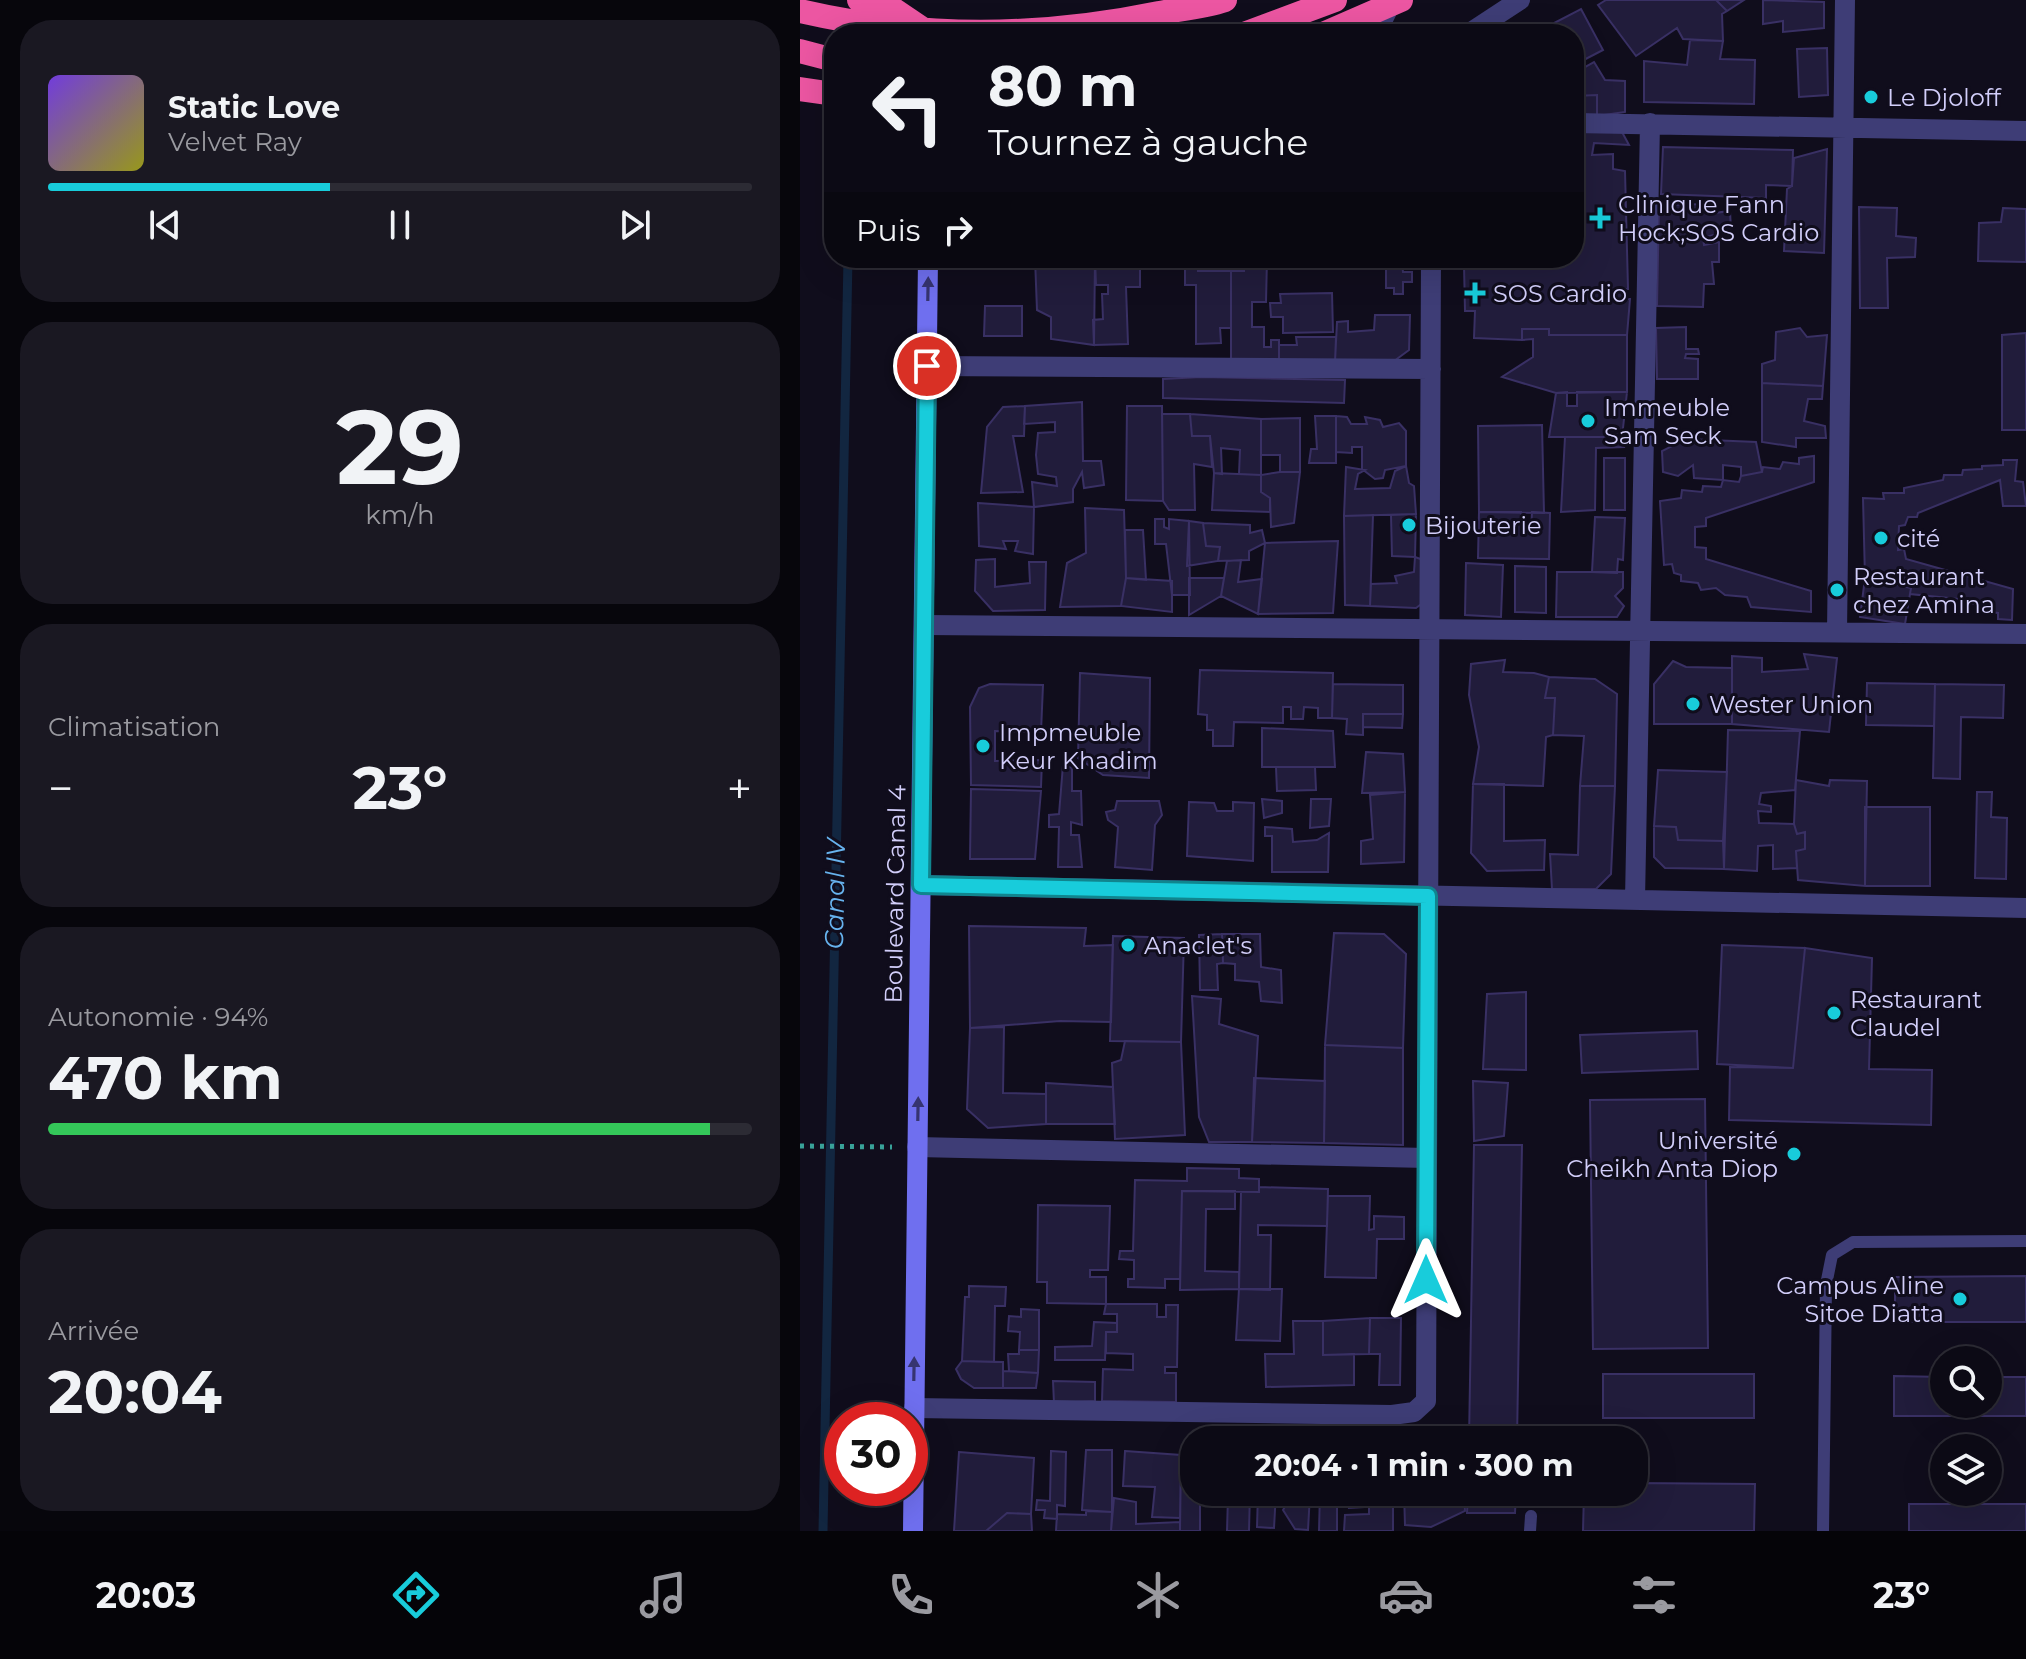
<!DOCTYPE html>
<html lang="fr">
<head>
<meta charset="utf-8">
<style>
  :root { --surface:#0c0a15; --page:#1a1822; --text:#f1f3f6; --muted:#9a9aa0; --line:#2c2b34; --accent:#18ccdb }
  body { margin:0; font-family:Montserrat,sans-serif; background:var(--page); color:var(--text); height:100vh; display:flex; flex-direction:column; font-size:30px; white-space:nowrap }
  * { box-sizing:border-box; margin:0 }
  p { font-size:26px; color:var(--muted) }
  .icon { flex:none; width:44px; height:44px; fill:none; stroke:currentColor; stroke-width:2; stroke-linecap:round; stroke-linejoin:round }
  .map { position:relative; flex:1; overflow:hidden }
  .sheet { display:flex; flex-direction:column; gap:20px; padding:20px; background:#07060c; width:800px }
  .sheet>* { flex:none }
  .hud { position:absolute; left:24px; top:24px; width:760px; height:244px; border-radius:32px; box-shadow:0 8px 32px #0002,0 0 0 2px var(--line); background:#0c0a15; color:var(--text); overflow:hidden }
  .tools { position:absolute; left:1130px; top:1346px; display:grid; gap:16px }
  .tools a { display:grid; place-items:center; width:72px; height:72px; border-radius:50%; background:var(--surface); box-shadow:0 8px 32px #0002,0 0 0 2px var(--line); font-size:40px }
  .speed { position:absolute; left:24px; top:1402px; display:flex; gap:16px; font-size:40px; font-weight:700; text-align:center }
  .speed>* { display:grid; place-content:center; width:104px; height:104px; border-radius:50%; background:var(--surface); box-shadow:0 8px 32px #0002,0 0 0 2px var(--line); line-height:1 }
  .speed .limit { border:12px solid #d22; background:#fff; color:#111 }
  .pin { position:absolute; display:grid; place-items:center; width:68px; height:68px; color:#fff; margin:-34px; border:4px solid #fff; border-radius:50%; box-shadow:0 2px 8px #0007 }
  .me { position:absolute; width:88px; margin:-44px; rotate:0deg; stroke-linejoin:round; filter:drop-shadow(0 0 6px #0008) }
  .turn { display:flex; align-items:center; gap:28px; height:168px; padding:0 32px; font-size:36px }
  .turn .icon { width:104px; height:104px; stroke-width:2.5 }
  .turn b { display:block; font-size:56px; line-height:68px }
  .then { display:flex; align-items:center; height:76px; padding:0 32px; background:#0003; gap:16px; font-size:30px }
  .big { font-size:60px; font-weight:700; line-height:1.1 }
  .sheet .tile { flex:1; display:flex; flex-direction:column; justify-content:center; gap:12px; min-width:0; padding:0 28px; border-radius:32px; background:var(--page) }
  .sheet .dial { align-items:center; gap:0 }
  .dial b { font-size:104px; line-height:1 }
  .song { display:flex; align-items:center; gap:24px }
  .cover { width:96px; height:96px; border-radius:12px; background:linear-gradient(135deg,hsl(260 70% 55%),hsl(60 70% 35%)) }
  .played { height:8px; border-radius:4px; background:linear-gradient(90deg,var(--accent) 40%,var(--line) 40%) }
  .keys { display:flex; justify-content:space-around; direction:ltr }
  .heat { display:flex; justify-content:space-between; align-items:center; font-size:44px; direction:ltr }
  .charge { height:12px; border-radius:6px; background:linear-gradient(90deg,#34c759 94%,var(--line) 0) }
  .trip { position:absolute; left:380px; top:1426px; width:468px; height:80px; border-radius:32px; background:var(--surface); box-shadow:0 8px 32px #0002,0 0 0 2px var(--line); font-weight:700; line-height:80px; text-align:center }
  .dock { display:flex; height:128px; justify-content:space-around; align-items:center; background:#050408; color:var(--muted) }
  .dock .icon { width:56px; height:56px }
  .dock .on { color:var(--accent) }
  .dock b { font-size:36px; color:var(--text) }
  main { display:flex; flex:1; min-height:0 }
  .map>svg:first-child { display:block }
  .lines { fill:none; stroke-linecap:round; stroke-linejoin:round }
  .stream { stroke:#122640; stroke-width:9 }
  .building { fill:#211c3b; stroke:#393064; stroke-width:2 }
  .path { stroke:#39a299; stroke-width:5; stroke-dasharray:4 6; stroke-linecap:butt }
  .lane { stroke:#3e3d76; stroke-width:12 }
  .street { stroke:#3e3d76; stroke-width:20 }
  .secondary { stroke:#6f6fef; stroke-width:20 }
  .highway { stroke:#ec56a2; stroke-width:24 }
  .oneway { fill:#363470 }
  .route-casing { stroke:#10858e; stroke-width:20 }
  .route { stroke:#18ccdb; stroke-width:14 }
  .poi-dot { fill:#18ccdb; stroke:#100d1c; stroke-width:3 }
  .labels { text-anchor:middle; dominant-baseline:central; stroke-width:6; stroke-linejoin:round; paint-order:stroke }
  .poi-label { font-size:24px; fill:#d2cefa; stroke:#100d1c; text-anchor:start }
  .street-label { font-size:24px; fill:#d2cefa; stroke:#100d1c }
  .water-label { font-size:26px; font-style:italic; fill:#67b3ee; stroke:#100d1c }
</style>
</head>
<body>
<main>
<section class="sheet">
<div class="tile">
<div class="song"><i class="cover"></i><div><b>Static Love</b><p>Velvet Ray</p></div></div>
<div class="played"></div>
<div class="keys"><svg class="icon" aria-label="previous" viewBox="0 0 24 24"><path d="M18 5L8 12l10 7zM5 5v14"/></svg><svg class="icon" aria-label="pause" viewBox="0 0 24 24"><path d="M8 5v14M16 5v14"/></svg><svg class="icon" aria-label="next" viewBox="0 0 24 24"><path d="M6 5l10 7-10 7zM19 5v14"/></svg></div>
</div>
<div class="tile dial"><b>29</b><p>km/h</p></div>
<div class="tile"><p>Climatisation</p>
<div class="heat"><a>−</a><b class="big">23°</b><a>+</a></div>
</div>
<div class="tile"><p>Autonomie · 94%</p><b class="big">470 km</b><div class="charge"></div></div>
<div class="tile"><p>Arrivée</p><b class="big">20:04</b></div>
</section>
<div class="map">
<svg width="1226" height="1531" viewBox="0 0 1226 1531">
  <rect width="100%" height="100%" fill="#100d1c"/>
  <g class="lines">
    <path class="stream" d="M23,1531L48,258"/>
  </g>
  <path class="building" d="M806,0H916L927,11L922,14L923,41L883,39L877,28L836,56L798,5Z
    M916,0H944L927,11Z
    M963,0L1024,2V28L983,32V21L963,24Z
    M781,9L803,50L774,65V34H733Z
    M890,40L923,41L920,59L955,60L954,104L844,102V61L887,65Z
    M1027,48L1028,95L999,97L997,49Z
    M794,62L805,80L825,81V112L797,116V95L774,96V73Z
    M797,95V116L774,113V96Z
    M774,130L822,132L829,145L794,143L792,155L813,154V169L825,171L828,289H822V299H830L827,335H749V329H722V340L674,338L675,311H665L664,265L660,264L661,258H774Z
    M863,147L993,150L992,186L966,185V198L861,194Z
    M1027,149L1024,253L984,251L987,189L992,186L994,158Z
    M914,204V213L930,211L931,230L903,238L904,245L919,242V262H912L914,284H904L903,307L857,306L859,205Z
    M1059,207L1097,208L1096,236L1116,238L1115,257L1087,258L1088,308H1060Z
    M1203,208L1226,209V262L1178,261L1179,223L1201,222Z
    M235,258H295L294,345L251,339V317L237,310Z
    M295,258H328L329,265L340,264V287H326L328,344L294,345L293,320L303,319L302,294H308V285H296Z
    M444,258H467L466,302H452V327H464V347H471V340H479V362L431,361V271H444Z
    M581,258H612V262H581Z
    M586,262H602L603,272H612V282H603V294H594V288H586Z
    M385,263H398V271H431V328H420L421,343L396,344V285H385Z
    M532,293L533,332L483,333V317H471L470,303H481L480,294Z
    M185,306H222V336H184Z
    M575,315H610L609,350L590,364L535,362L537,322L548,321V332L574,330Z
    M886,327V349H898L899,354H886L885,358L898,359V379H857L856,328Z
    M1000,328L1007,337L1027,335L1023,386L962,383V364L975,360L976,332Z
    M722,329H749V335H827V392L756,393L702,377L733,357V339L722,340Z
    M1226,333V430H1202V335Z
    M496,337H536L535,362H479V345H497Z
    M401,377L545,380L544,403L363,398V379Z
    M962,383L1023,386L1022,399H1008L1004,421L1025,426L1026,438H996V447L962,442Z
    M767,392V406H777V392H827L822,437H749L756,393Z
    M282,402L283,461H301L304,485L284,488L282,472L273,489V502L234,507L232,482L257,486L256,477L238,474L236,455L238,433L255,432V422L224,424L225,406Z
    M225,406L224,436H213L223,492L181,493L187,427L203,407Z
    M327,406H362L363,501L326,500Z
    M362,414H390L392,436H410L412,467L394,464L395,510H369L363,501Z
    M390,414L461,419V475L439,474L440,450L421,448L422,474L414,473L410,436H392Z
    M515,416H536V463H509L511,449H517Z
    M536,416L547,417L551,424H567L565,417L580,420L583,427L599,423L606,431V466L585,470L583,478L575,479L562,469V447H552V453L536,452Z
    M500,418V472H480V455H461V419Z
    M742,425L744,513L679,512L678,426Z
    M765,437H822L824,447L796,448L795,510L761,512Z
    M886,439L956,442L962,472L941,476V467L923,465V480L894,478L893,465L878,476L863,472L862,451Z
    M1014,456V482L906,518V526L895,527V547L906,548V559L1011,591V612L951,607L947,597L925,595L916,588L901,590L898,583L881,581V575L874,573L872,564L864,565L860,501L881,498L882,490L902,492L903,486L921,487L923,480L939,482L941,476L962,472L963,467L980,469L983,462L999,464V458Z
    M804,458H825V510H804Z
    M1203,460H1217L1215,481L1223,482L1226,506H1203L1200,480L1118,513L1117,517H1108L1105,525L1099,526L1098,550L1104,549L1106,559L1213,589L1212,620L1198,619V613L1182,611L1180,606L1159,599L1110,594L1111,588L1082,580L1081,576L1065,578L1063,498L1084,499L1083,493H1104V488L1143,480L1144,475H1162L1163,470L1182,469V466L1203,465Z
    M606,466L609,483L614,486L616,514L544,516L546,467L565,470L558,474L555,489L590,488L595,471Z
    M480,472H500L494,523L471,527L470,498L461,492V475Z
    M414,473L461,475V492L470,498V512L412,510Z
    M178,503L234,507L233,554L215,551L218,541H203L206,549L179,546Z
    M285,508L324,510L326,578L321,606L260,607L267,563L286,553Z
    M679,512H721V533H731L732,512L750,513L749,559L678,558Z
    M616,514L615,557L592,556L591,515Z
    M573,515L570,606L545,605L544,516Z
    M795,517L825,518L823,560L818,559L817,573L792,572Z
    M355,519H364V527L369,529V519L389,521L390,595H372L366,544H355Z
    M389,521L403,523L406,546L420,547L418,561L387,566Z
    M403,523L450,525V533L462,530L465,543L449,551V560L418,561L420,547L406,546Z
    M325,530H343L346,580L326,578Z
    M538,541L533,613L458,614L465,543Z
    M615,557L626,561L624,602L616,608L570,606L571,584L597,583L595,576L614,572Z
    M195,559V587L230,583L229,562H246L245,610L193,611L175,591L176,560Z
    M441,560L438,582L462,579L458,614L421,596L427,561Z
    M666,563L703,565L701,617L665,615Z
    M715,566L746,567V613L715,612Z
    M757,572H823V588L815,596L824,606L817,617H756Z
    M326,578L372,581V612L321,606Z
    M389,578H424L421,596L389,615Z
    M1065,578L1111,588L1105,624L1060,617Z
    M1004,654L1037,658L1029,732L932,724V656L962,658V672L1008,669Z
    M705,660L703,672L734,673L749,677L745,698H755L753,735L746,737L743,786L673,784L679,747L669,695L671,664Z
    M873,661L886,667L932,668V724H854V684Z
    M400,670L533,673L532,718H518V708L504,707L503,719H491V707H483V723L434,722L433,746H413V730H407V715L398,714Z
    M280,673L350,678L349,778L303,775L278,758Z
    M749,677L795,679L817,694L815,786H780L784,736L753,735L755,698H745Z
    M1067,683L1135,684L1134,726L1066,725Z
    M190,684L243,685L241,732L195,731V761L242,760L241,787L171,785L170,707L179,688Z
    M533,684L603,685V714H563V735L546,734L547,719L532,718Z
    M1135,684L1204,685L1203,718L1161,717L1160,779L1133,778Z
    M563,714H603L602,728L563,727Z
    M462,728L533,731L535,767H462Z
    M928,730L1000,731L995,790L961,793L959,804L971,806V812L958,811L959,823L994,824L997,834L1005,832V849L996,851L997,868L973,869V845L958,846L957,871L924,869Z
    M566,752L603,754L605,792L562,793Z
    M263,765L272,768V791H281L282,825L271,822V835H279L282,867H258L259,827H249V815L259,814Z
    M476,767H515L516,790L477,791Z
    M858,770L927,772L923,841L878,840L876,827L854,826Z
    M996,780L1029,786L1030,780L1067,781L1065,886L998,880L996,851L1005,849V832L997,834L994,824Z
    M673,784H704V841L745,840L744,870L687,871L671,853Z
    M780,786H815L811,874L796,889H752L750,854L778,855Z
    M171,789L241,791L235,859H170Z
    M605,792L604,862L561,864V841L573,839L570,795Z
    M1177,792H1192L1191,817L1207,818L1206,879L1175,878Z
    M462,799L482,801V813L464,818Z
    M511,799H531L529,826L510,828Z
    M317,801H359L362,815L355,825L352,870L315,867L318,827L308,820L306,812L315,810Z
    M389,802L414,803L417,811H433V802L454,803L453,861L387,856Z
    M1065,807H1130V886H1065Z
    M854,826L876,827L878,840L923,841L924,869L865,868L854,857Z
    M465,827L492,829L493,842L517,840L529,833L528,872H472V836H465Z
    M169,926L286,928L284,946L313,945L311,1022L260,1021L170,1028Z
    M534,933L584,934L606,954L603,1048L525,1045Z
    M422,934L423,963L417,964L418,990H400L399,935Z
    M422,934H460L461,967L481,970L482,1003L461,1001L459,982L435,980V964L423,963Z
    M313,936L384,938L381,1042L310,1041Z
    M922,945L1005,948L993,1068L917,1064Z
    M1005,948L1072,958L1069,1069L1132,1070L1131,1125L929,1120L930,1067L993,1068Z
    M726,992V1070L683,1069L687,994Z
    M392,996L421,999L419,1024L458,1036L452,1142H409L399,1117Z
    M204,1027L203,1093L246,1094V1124L188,1128L167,1109L170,1028Z
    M897,1031L898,1069L782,1073L780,1035Z
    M325,1041L381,1042L385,1135L315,1139L312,1063L321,1060Z
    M525,1045L603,1048V1145L524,1143Z
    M454,1078L525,1081L524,1143L452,1142Z
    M673,1081L708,1083L704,1136L674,1141Z
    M246,1083L313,1087L315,1124H246Z
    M905,1099L908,1348L793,1349L790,1100Z
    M674,1145H722L717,1440H669Z
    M387,1168L439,1169V1178L459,1179V1192L382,1191L380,1279H365V1288L328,1287V1279H334V1260L319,1259L320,1251H333L335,1180L387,1181Z
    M459,1187L528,1189L527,1226L458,1225V1235H471L470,1290L439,1289L441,1192H459Z
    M382,1191H435V1209H406L405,1271L439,1272V1289L380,1290Z
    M528,1196H570L569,1230L574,1229V1216L604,1217V1239H577L576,1278L525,1277Z
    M238,1205L310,1206L308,1270H290V1277H306V1304L247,1303V1282H237Z
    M1226,1276V1322H1095V1277Z
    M169,1286L206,1287L205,1306H195L194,1362L162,1361L165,1297H169Z
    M439,1289H482L480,1341L436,1340Z
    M306,1304H357V1317H366V1305H378L377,1367H365V1373H376V1402L302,1401L303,1369L333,1370V1354L306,1353V1332H317V1314H304Z
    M221,1309L239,1310V1350H219L220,1332L208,1331L209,1316L221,1317Z
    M570,1318L569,1354L523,1355V1321Z
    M570,1318H601L600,1385H579L580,1354H569Z
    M493,1321H523V1355L554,1354V1385L466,1387L465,1354H494Z
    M294,1322L317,1323V1332H306L305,1360H255V1347L292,1346Z
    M219,1350H239L238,1373L209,1371L208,1354H219Z
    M162,1361L203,1362V1388H174L161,1379L156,1369Z
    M203,1371L238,1373L236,1388H203Z
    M803,1374H954V1418H803Z
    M1094,1376L1144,1377V1404H1188V1377H1226V1416H1094Z
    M253,1381L295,1382V1401L254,1403Z
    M286,1450H312V1512L282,1510Z
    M251,1451L266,1452L265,1506L257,1505V1519L244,1518L245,1510H236L237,1500L250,1501Z
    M325,1451L381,1455L380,1518L352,1517L355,1487L323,1486Z
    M159,1452L234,1458L231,1514L207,1513L186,1531H154Z
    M381,1455H394V1492H450L449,1531H427L428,1496H400V1531H380Z
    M834,1483L955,1484L954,1531H783L784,1492H834Z
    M458,1492H476L474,1528L457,1527Z
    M520,1492H537V1531H519Z
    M550,1492H564V1507L549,1508Z
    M569,1492H593V1531H544L545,1515L569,1514Z
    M604,1492H664L665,1511L631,1527L605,1525Z
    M668,1492H716L715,1513H667Z
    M493,1493L510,1494L508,1530L495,1529L483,1510Z
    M314,1498L336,1502V1524L380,1522V1531H311Z
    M1109,1504H1226V1531H1109Z
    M286,1511L312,1512L311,1531H256L257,1514L286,1515Z
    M207,1513L231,1514L232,1531H186Z"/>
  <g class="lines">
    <path class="path" d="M0,1146L92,1147"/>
    <path class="lane" d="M730,1531L731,1516
      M1023,1531L1026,1285L1032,1255L1053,1242L1226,1241"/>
    <path class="street" d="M576,34L590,5
      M668,34L720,0
      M774,123L1226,131
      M127,366L631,369
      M124,625L1226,634
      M1037,632L1045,0
      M121,885L1226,908
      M835,900L850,123
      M117,1147L627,1158
      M114,1408L592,1415L614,1412L626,1401L631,258"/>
    <path class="secondary" d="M113,1531L128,258"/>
    <path class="highway" d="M59,0L93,9L124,30
      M0,11C120,39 238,38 359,13C381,9 404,7 425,0
      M444,34L535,0
      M523,34L601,0
      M0,51L34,60
      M0,89L34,94"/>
  </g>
  <defs><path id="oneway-solid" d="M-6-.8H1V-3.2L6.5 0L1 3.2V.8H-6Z" transform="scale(2)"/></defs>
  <g class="oneway">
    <use href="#oneway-solid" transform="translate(128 289) rotate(-89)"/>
    <use href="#oneway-solid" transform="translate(118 1109) rotate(-89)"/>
    <use href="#oneway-solid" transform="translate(114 1369) rotate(-89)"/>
  </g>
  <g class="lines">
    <g class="route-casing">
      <path id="route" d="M127,366L121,885L628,896L626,1280"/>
    </g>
    <use href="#route" class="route"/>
  </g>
  <g class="poi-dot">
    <circle cx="1071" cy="97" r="8"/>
    <path d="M796 206h8v8h8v8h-8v8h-8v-8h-8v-8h8z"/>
    <path d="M671 281h8v8h8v8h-8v8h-8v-8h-8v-8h8z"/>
    <circle cx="788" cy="421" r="8"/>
    <circle cx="609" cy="525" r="8"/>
    <circle cx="1081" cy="538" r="8"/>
    <circle cx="1037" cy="590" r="8"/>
    <circle cx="893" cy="704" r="8"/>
    <circle cx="183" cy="746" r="8"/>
    <circle cx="328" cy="945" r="8"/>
    <circle cx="1034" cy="1013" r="8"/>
    <circle cx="994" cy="1154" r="8"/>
    <circle cx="1160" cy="1299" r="8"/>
  </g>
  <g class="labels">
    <g class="poi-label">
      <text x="1087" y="97">Le Djoloff</text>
      <text x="818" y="204">Clinique Fann<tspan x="818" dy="28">Hock;SOS Cardio</tspan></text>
      <text x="693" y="293">SOS Cardio</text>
      <text x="804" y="407">Immeuble<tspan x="804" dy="28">Sam Seck</tspan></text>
      <text x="625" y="525">Bijouterie</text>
      <text x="1097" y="538">cité</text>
      <text x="1053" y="576">Restaurant<tspan x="1053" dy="28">chez Amina</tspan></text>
      <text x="909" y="704">Wester Union</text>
      <text x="199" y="732">Impmeuble<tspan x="199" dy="28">Keur Khadim</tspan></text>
      <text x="344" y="945">Anaclet's</text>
      <text x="1050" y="999">Restaurant<tspan x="1050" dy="28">Claudel</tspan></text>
      <text x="978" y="1140" text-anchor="end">Université<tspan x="978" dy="28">Cheikh Anta Diop</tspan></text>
      <text x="1144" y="1285" text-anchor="end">Campus Aline<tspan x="1144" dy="28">Sitoe Diatta</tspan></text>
    </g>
    <g class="street-label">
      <text transform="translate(95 894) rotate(-89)">Boulevard Canal 4</text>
    </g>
    <g class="water-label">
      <text transform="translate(35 894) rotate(-89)">Canal IV</text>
    </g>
  </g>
</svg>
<div class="tools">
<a><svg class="icon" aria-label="search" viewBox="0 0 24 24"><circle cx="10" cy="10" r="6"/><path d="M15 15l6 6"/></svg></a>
<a><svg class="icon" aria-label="layers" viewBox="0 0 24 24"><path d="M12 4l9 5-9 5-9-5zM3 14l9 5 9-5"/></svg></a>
</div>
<div class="speed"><div class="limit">30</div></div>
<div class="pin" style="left:127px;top:366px;background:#d93025"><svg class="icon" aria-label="arrive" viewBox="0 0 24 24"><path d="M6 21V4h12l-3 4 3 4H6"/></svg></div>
<svg class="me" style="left:626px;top:1280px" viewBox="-20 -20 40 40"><path d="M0-17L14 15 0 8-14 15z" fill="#18ccdb" stroke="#fff" stroke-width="4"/></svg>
<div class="trip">20:04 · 1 min · 300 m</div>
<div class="hud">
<div class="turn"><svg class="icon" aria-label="left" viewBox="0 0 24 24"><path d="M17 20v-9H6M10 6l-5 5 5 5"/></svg><div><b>80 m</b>Tournez à gauche</div></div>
<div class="then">Puis<svg class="icon" aria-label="right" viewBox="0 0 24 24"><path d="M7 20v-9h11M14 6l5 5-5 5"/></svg></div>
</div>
</div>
</main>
<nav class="dock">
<b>20:03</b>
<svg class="icon on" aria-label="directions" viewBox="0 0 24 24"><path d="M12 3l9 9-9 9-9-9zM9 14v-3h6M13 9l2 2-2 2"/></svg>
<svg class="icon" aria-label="music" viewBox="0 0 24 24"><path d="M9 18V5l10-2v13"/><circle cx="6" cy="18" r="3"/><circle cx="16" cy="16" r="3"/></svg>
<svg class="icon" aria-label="phone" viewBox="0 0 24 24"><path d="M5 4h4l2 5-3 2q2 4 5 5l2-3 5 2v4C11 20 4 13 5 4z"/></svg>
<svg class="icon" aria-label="climate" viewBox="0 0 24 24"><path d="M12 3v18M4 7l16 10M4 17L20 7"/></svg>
<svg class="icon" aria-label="car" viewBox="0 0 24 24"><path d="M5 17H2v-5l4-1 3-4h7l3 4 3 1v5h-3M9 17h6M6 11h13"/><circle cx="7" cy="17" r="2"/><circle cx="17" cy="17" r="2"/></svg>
<svg class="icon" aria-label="filters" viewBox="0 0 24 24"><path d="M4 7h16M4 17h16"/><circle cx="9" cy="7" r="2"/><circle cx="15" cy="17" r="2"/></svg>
<b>23°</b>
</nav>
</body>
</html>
